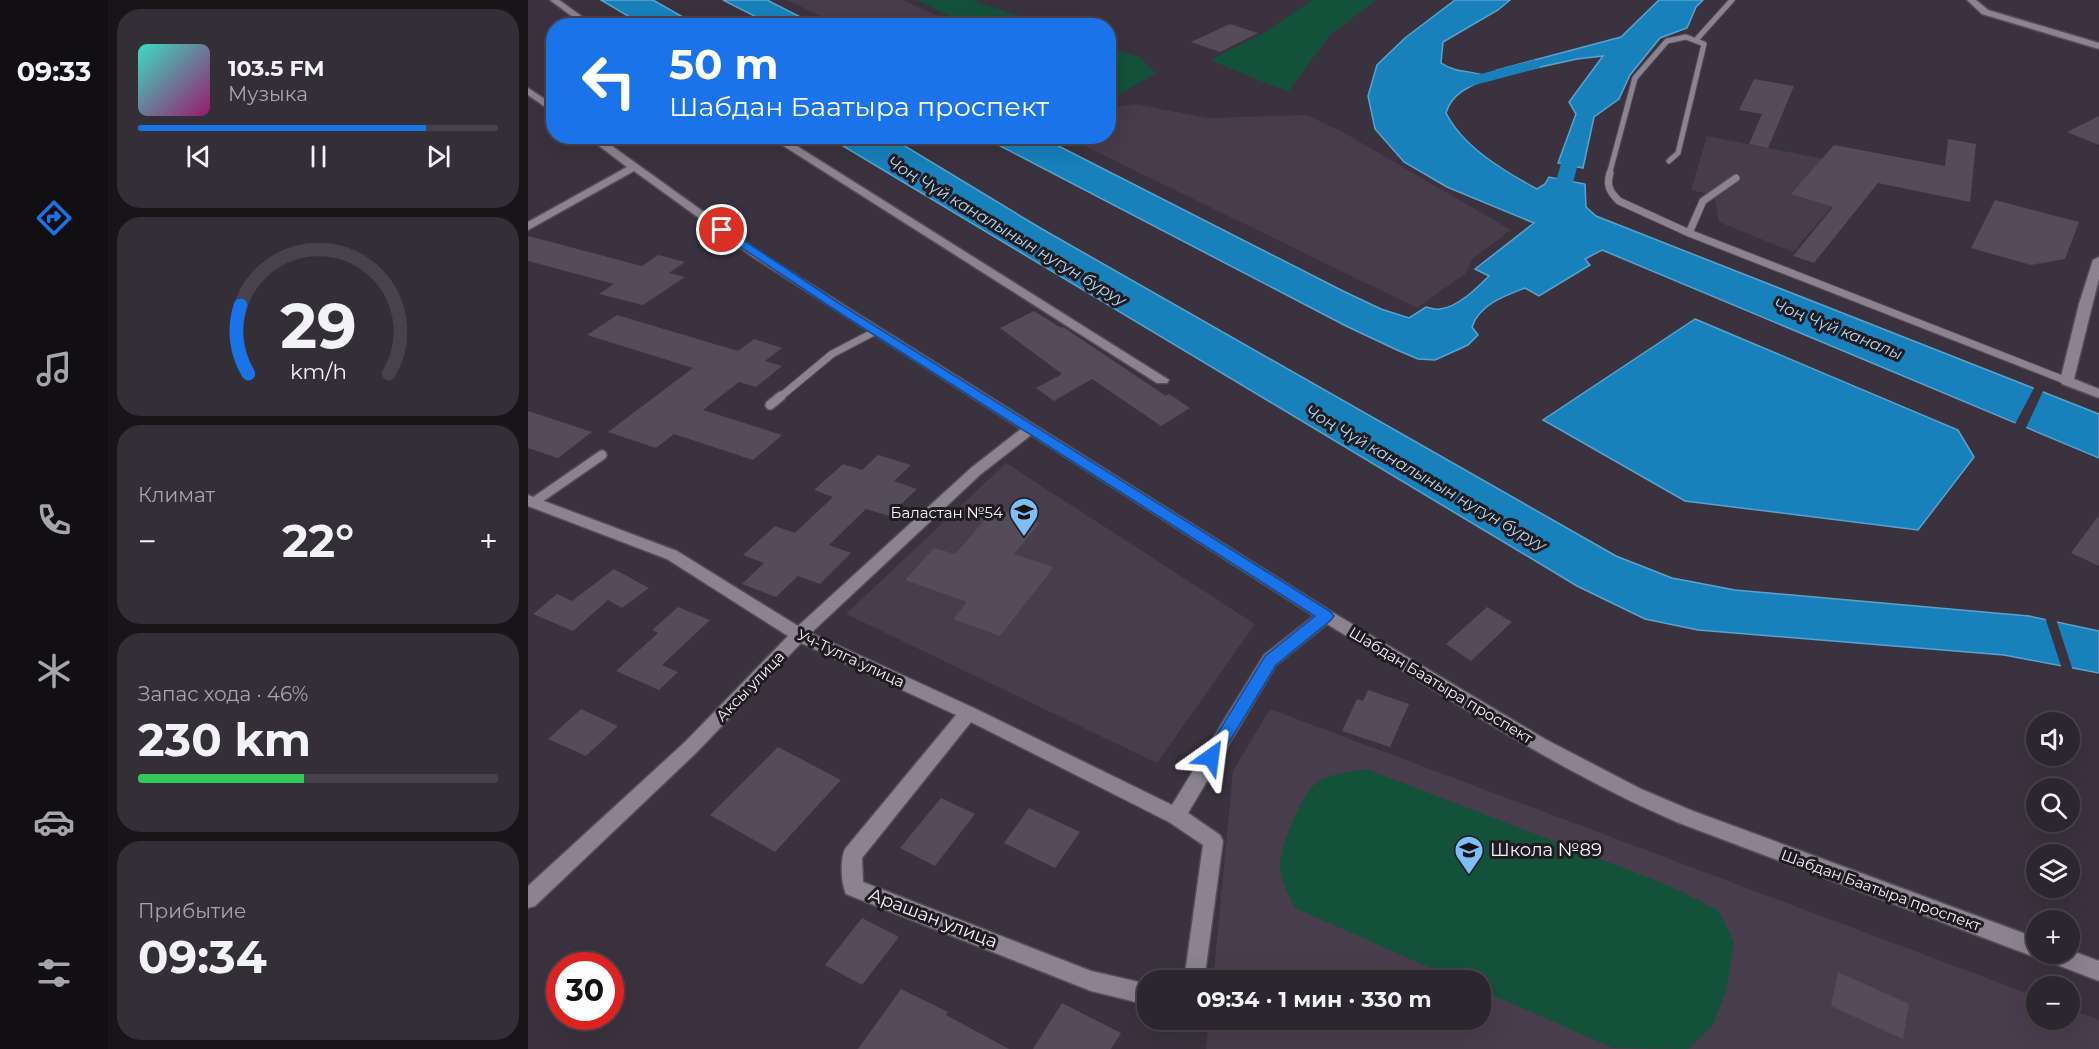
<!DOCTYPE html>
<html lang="ru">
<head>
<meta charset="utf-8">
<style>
  :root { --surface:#2c262e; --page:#342e36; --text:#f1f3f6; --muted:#a6a5aa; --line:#48434a; --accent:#1a73e8 }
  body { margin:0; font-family:Montserrat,sans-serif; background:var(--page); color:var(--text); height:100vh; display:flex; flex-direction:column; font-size:22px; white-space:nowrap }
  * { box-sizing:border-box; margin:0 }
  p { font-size:20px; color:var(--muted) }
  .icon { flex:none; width:33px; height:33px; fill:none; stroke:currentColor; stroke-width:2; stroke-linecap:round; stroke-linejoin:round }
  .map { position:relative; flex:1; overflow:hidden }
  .drawer { display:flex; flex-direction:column; gap:9px; padding:9px; background:#181519; width:420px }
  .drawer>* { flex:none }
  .hud { position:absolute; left:18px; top:18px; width:570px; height:126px; border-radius:24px; box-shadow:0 6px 24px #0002,0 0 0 2px var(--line); background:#1a73e8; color:#fff; overflow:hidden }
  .fabs { position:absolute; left:1498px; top:712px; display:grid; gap:12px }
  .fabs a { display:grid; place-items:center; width:54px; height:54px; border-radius:50%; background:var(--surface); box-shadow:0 6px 24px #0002,0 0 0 2px var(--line); font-size:30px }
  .speed { position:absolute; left:18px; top:952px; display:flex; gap:12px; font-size:30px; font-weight:700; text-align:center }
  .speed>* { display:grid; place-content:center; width:78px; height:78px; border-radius:50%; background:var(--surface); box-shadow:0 6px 24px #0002,0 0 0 2px var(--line); line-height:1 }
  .speed .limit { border:9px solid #d22; background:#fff; color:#111 }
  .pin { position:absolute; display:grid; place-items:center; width:51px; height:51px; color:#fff; margin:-26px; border:3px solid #fff; border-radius:50%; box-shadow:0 2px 6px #0007 }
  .me { position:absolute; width:66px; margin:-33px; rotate:31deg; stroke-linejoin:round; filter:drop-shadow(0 0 4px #0008) }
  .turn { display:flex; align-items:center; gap:21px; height:126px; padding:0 24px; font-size:27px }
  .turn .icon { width:78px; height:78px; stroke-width:2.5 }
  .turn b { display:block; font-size:42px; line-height:51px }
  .big { font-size:45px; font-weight:700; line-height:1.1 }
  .drawer .tile { flex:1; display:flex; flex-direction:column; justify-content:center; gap:9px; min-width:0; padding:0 21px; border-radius:24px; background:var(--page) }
  .drawer .dial { align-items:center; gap:0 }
  .dial svg { height:156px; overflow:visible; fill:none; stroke:var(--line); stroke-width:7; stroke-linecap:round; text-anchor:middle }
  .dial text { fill:var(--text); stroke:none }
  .song { display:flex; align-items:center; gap:18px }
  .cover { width:72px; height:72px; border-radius:9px; background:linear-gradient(135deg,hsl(170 70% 55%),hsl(320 70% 35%)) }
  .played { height:6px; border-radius:3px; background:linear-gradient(90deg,var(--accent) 80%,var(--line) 80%) }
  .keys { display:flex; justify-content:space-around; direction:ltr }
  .heat { display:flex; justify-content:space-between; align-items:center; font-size:33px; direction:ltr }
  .charge { height:9px; border-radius:4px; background:linear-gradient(90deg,#34c759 46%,var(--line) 0) }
  .trip { position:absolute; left:609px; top:970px; width:354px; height:60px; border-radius:24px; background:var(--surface); box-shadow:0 6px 24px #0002,0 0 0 2px var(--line); font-weight:700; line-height:60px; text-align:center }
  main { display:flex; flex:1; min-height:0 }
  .tabs { display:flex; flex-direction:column; width:108px; justify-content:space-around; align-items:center; background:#120f12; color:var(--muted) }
  .tabs .icon { width:42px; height:42px }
  .tabs .on { color:var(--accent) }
  .tabs b { font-size:27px; color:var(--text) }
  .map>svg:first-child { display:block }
  .built { fill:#473b4c }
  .education { fill:#483d4c }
  .green { fill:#14513b }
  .water { fill:#1881bc; stroke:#5ba3ce; stroke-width:1.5 }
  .pier { fill:#3a323e }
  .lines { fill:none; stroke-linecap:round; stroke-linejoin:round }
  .canal { fill:#1881bc; fill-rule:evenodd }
  .building { fill:#544c58 }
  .service-far2-casing { stroke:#544e58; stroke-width:7 }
  .service-far1-casing { stroke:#544e58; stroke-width:9 }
  .service-casing { stroke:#544e58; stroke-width:12 }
  .minor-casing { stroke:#544e58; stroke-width:3 }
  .service-far2 { stroke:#8c8390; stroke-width:5 }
  .service-far1 { stroke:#8c8390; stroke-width:7 }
  .service { stroke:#8c8390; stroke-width:9 }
  .minor { fill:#8c8390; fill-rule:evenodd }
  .route { fill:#1a73e8; stroke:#114b97; stroke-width:1.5 }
  .labels { text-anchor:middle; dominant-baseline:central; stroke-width:6; stroke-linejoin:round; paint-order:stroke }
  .poi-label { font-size:15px; fill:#f7f2f9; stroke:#1f1c21; text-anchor:end }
  .street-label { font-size:15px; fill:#f7f2f9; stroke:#1f1c21 }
  .water-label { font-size:16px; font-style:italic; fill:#b1dbfa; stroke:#1f1c21 }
  .near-poi-label { font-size:18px; fill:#f7f2f9; stroke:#1f1c21; text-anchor:start }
  .near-street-label { font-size:18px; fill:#f7f2f9; stroke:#1f1c21 }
</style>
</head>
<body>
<main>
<nav class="tabs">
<b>09:33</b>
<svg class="icon on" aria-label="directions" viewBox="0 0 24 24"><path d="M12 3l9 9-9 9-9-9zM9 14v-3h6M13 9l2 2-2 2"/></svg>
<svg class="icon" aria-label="music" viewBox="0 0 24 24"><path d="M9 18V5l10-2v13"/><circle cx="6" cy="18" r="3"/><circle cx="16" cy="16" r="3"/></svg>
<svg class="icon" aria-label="phone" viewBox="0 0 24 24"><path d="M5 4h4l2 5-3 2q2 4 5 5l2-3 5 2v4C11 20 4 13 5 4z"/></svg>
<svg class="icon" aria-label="climate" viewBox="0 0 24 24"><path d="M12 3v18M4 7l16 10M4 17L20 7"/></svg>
<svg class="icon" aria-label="car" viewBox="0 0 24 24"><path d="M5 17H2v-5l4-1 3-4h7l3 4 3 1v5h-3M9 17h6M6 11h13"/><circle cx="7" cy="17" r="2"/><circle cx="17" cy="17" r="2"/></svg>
<svg class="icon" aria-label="filters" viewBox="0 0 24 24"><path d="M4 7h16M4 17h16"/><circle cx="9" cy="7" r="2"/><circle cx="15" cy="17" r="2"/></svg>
</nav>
<section class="drawer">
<div class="tile">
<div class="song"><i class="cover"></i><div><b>103.5 FM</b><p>Музыка</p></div></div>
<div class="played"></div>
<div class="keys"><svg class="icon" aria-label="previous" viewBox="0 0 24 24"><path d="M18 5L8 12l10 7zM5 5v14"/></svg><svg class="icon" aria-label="pause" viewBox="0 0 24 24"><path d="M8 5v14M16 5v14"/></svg><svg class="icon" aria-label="next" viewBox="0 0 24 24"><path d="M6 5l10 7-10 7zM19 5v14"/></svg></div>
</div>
<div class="tile dial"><svg viewBox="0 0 100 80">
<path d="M14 69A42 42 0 1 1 86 69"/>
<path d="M14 69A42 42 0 0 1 10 34" stroke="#1a73e8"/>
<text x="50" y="56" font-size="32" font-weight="700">29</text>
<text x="50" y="72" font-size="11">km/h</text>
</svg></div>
<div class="tile"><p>Климат</p>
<div class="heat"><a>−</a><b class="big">22°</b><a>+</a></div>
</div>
<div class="tile"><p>Запас хода · 46%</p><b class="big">230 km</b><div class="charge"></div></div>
<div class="tile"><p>Прибытие</p><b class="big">09:34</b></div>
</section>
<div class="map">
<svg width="1571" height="1049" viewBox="0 0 1571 1049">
  <rect width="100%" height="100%" fill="#3a323e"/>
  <path class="built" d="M259,0H375L429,25H311Z
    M581,103L588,107L606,104L680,118L779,115L818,134L983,230L944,259L937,274L889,308L538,137L580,136Z
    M1179,136L1337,167L1265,252L1191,222L1186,195L1163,190Z"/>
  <path class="education" d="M478,463L727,624L629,763L318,614Z
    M742,709L1509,997V1020H1542V1009L1571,1020V1049H678L681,1020H952V981H685L705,771Z"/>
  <path class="green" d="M389,0H443L518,25H441Z
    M784,0H848L801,36L760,92L682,60L736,33Z
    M580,47L611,57L628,73L587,97L581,93Z
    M839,769L1142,886L1190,910L1206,942L1198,991L1185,1025L1160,1049L1085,1048L953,990L952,981H932L767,908C762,897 753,882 752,869C750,850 772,798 786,785C799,773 823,772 839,769Z"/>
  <path class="water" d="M73,0H125L169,25H115Z
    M195,0H239L288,25H244Z
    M927,0H982L970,10L915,42L913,63C931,75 947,69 961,78C943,86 924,92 918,113C935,147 976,171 1009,189L1017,184L1021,177L1057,184L1058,207L1068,216L1571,414V458L1074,250L1057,259L1062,265L1011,296L997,288C976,296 951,305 944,327L950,335L940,345L907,360L890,359L869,350L818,326L455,137H513L815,291L853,309L881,318L898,307C902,308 908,310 912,309C930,307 949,288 961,276L947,269L1006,223L919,187L876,162L847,129L840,96L849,65L877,38Z
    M1131,0H1175L1168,7L1159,28L1132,38L1102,75L1091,99L1066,117L1055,168L1030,163L1048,114L1041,102L1075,56L1049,59L976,75L969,70L1093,37Z
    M300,137H362L514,229L1088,556L1144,578L1207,590L1501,616L1571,631V673L1476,655L1170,630L1117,619L1049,586Z
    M1167,319L1430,430L1446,457L1390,530L1157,501L1015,420Z"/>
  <path class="pier" d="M1507,386L1516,389L1497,430L1486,426Z
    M1517,617L1528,619L1545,671L1534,669Z"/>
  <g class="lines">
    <path class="canal" d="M1006,60L1011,62L1014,65L1011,68L928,90L920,85L922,82Z
      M1050,128L1058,133L1041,198L1050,211L1048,215H1034L1023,198L1042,133Z"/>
  </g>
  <path class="building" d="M702,24L730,33L692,52L663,42Z
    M1226,79L1266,86L1240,148L1221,144L1234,114L1211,110Z
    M1571,116V145L1539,132Z
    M1420,139L1448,144L1442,202L1350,183L1286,263L1265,256L1305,207L1263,194L1306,145L1417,166Z
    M1467,200L1551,222L1537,259L1503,265L1443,248Z
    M0,236L114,266L130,255L157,262L141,273L157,277L115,305L71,294L86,284L0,261Z
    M506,311L533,328L535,327L638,396L641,394L662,408L633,426L564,379L526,401L508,388L534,374L472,328Z
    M89,315L210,351L226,339L254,348L237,361L254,366L228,387L211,382L175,410L254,435L225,460L146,434L128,448L80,432L165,368L59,335Z
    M0,411L64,432L30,458L0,448Z
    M350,455L383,465L366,481L389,489L361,516L338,509L301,545L323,553L292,584L270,576L248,597L214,584L236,563L215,555L247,526L267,533L305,497L286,490L315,464L334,470Z
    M467,508L512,523L486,554L526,567L472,636L425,619L439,602L377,580L406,548L427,554Z
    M1571,515V566L1543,553Z
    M86,569L121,588L94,608L80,600L45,631L5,614L29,594L44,601Z
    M150,607L182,620L134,665L150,672L131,690L88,671L130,633L124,630Z
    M959,607L984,622L943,661L918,644Z
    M840,690L881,704L862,747L814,731L829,699L835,701Z
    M53,709L90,726L58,756L20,739Z
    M250,747L313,780L247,852L182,815Z
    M413,798L447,814L407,866L372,848Z
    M501,808L552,832L527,868L476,843Z
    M334,918L371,937L334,985L297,965Z
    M1310,972L1381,1004L1375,1039L1303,1006Z
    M373,989L420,1012L418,1015L481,1049H330Z
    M534,1003L593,1033L583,1049H505Z"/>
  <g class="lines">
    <g class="service-far2-casing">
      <path id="service-far2" d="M1168,40L1204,0
        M1081,175L1107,78L1139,41L1158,37L1176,44L1150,153L1141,161"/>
    </g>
    <g class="service-far1-casing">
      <path id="service-far1" d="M1082,173C1078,186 1082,192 1091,201L1161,233L1539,381
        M1161,233L1175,201L1208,178
        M251,398L304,354L348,331"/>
    </g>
    <g class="service-casing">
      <path id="service" d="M242,405L253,396
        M6,502L74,455"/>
    </g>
    <g class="minor-casing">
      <path id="minor" d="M22,0H31L67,26H57Z
        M1439,0H1448L1460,10L1571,43V49L1454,14Z
        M0,88L26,105V113L0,95Z
        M58,136H70L233,253L804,612L1017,739L1113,789L1165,811L1509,938V954H1542V950L1571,961V981L1519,961L1516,955L1509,958L1151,823C1027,770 914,694 799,624L748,665L660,813L692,835L695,841L676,981H656L675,845L641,822L443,722L334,858L335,882L563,971L620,984V1005L563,991L318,894C313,882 312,860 317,849L428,715L273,643L169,752L7,906L0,908V886L157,742L260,636L139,559L0,506V495L149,551L270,626L443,468L493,429L225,257L106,171L0,230V222L99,167ZM503,435L786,616L736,655L644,805L446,708L283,633L453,474Z
        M240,136H253L641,380L639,383H629Z
        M1571,257V278L1546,379L1571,389V398L1534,384L1532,381L1551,304L1565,260Z"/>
    </g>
    <use href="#service-far2" class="service-far2"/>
    <use href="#service-far1" class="service-far1"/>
    <use href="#service" class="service"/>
    <use href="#minor" class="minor"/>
  </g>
  <path class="route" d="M190,228H197L312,304L803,612L806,616L803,620L748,665L689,762L683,764L677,762L675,757L737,656L787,616L304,308L190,232Z"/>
  <defs>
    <g id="school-pin" transform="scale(1.5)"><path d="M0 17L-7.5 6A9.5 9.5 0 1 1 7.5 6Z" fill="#7dbef9" stroke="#1f1c21"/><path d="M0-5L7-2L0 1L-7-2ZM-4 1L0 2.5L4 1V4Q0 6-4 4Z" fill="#111"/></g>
  </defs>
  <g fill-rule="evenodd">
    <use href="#school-pin" x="496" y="512"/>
    <use href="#school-pin" x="941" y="850"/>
  </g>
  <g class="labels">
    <g class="poi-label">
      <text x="475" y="512">Баластан №54</text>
    </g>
    <g class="street-label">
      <text transform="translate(323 658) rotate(25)">Уч-Тулга улица</text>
      <text transform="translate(913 685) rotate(31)">Шабдан Баатыра проспект</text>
      <text transform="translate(222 686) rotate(-46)">Аксы улица</text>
      <text transform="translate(1353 890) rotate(20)">Шабдан Баатыра проспект</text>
    </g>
    <g class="water-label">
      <text transform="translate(479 231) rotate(31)">Чоң Чүй каналынын нугун буруу</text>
      <text transform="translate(1310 329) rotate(22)">Чоң Чүй каналы</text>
      <text transform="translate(898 478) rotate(30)">Чоң Чүй каналынын нугун буруу</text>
    </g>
    <g class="near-poi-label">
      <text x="962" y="850">Школа №89</text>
    </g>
    <g class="near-street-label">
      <text transform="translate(405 918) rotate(21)">Арашан улица</text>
    </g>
  </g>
</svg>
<div class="fabs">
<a><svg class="icon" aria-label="sound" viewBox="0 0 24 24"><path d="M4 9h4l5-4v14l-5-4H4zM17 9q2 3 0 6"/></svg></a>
<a><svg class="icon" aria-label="search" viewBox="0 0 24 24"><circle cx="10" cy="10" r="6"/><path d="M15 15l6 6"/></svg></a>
<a><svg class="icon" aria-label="layers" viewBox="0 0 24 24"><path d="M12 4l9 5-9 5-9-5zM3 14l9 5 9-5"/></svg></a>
<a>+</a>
<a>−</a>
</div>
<div class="speed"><div class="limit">30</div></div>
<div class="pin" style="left:194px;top:230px;background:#d93025"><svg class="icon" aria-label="arrive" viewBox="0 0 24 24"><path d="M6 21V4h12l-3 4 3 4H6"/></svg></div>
<svg class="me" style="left:683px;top:757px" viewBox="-20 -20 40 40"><path d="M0-17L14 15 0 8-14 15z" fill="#1a73e8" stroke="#fff" stroke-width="4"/></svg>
<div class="trip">09:34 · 1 мин · 330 m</div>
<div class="hud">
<div class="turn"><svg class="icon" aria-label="left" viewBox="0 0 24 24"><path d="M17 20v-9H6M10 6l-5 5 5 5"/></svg><div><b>50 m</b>Шабдан Баатыра проспект</div></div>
</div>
</div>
</main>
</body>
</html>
